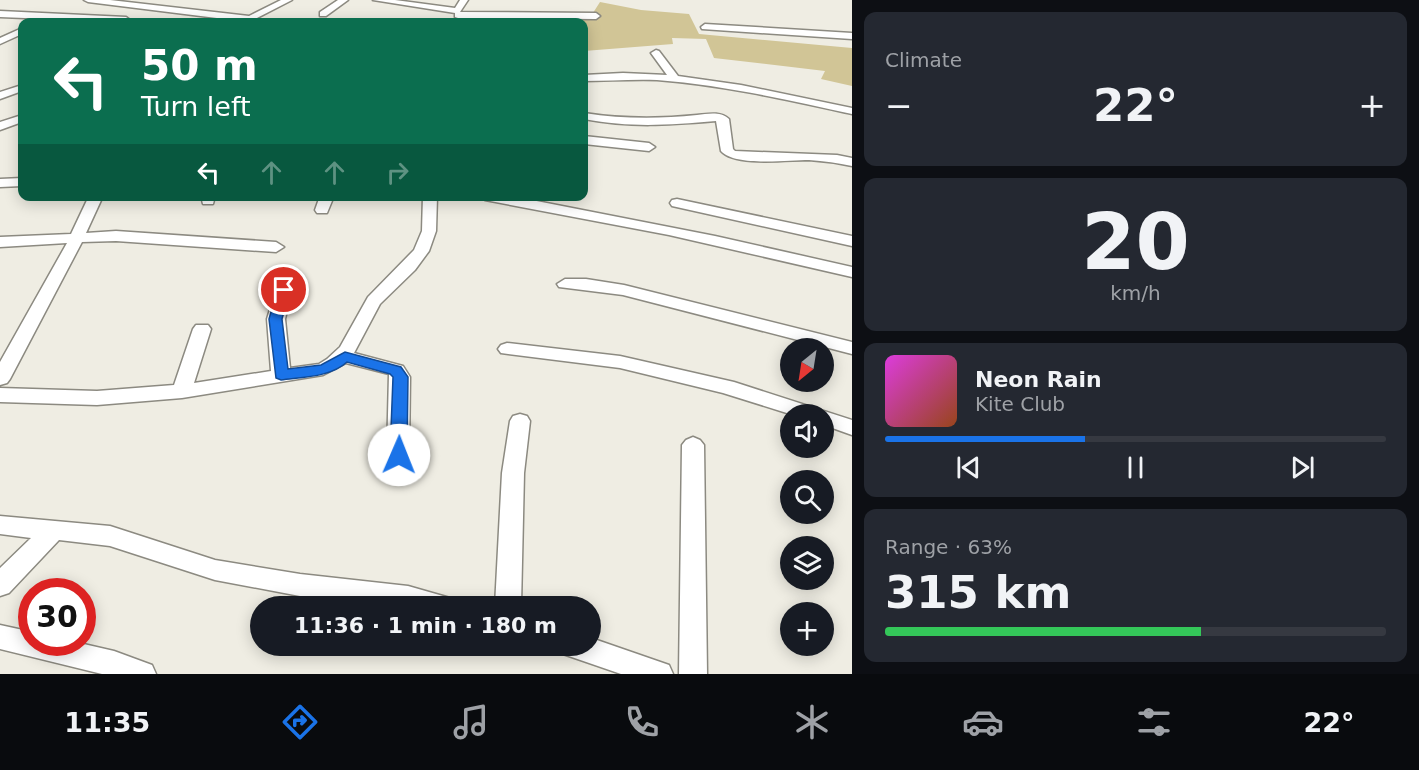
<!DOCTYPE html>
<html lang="en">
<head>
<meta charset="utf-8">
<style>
  :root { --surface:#171b24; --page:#242831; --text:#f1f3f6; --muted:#9ea1a6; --line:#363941; --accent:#1a73e8 }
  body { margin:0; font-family:"DejaVu Sans",sans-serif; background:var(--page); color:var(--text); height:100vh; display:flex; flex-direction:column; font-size:22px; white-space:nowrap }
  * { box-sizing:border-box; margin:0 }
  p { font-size:20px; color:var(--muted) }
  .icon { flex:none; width:33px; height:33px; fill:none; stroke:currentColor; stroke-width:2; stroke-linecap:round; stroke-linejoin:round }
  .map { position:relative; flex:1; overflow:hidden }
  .side { display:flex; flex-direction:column; gap:12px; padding:12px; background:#0d0f14; width:567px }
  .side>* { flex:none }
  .banner { position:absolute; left:18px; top:18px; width:570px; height:183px; border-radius:12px; box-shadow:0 3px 15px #0003; background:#0b6e4f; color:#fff; overflow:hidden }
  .needle { width:39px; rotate:210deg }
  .tools { position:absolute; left:780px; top:338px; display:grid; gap:12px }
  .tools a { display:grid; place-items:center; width:54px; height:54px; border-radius:50%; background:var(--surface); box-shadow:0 3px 15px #0003; font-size:30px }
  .speed { position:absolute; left:18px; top:578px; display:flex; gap:12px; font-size:30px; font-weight:700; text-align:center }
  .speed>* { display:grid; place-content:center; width:78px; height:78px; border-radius:50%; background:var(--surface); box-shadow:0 3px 15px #0003; line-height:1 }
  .speed .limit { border:9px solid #d22; background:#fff; color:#111 }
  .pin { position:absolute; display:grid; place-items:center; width:51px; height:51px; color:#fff; margin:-26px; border:3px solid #fff; border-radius:50%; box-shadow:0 2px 6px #0007 }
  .me { position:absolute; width:66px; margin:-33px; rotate:1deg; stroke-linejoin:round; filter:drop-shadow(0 0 4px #0008) }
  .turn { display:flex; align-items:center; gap:21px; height:126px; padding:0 24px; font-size:27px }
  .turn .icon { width:78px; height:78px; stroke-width:2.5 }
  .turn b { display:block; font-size:42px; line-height:51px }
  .lanes { display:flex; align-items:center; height:57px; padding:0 24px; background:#0003; justify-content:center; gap:30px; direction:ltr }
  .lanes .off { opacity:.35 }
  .big { font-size:45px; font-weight:600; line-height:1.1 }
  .side .card { flex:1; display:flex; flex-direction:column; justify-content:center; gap:9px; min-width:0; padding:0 21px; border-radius:12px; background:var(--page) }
  .side .dial { align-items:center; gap:0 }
  .dial b { font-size:78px; line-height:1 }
  .song { display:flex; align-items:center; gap:18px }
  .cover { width:72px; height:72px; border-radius:9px; background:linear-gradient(135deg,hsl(300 70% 55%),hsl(20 70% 35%)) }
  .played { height:6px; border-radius:3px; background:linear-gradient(90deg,var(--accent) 40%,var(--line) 40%) }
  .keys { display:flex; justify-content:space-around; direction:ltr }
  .heat { display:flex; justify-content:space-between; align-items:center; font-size:33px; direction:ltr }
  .charge { height:9px; border-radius:4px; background:linear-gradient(90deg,#34c759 63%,var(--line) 0) }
  .trip { position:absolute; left:250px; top:596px; width:351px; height:60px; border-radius:30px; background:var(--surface); box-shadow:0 3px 15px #0003; font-weight:600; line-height:60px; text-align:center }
  .tab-bar { display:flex; height:96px; justify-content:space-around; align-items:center; background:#090b0e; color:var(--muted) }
  .tab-bar .icon { width:42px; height:42px }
  .tab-bar .active { color:var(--accent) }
  .tab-bar b { font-size:27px; color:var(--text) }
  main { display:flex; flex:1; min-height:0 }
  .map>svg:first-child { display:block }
  .green { fill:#d1c596 }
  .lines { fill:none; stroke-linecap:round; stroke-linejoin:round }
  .street-casing { stroke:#8c8a81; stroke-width:3 }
  .street { fill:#fff; fill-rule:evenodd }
  .route { fill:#1a73e8; stroke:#114b97; stroke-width:1.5 }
</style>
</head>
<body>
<main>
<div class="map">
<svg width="852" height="674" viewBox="0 0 852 674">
  <rect width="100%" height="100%" fill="#efede3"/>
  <path class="green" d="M600,2L641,10L689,14L699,34L852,48V86L821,79L825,71L714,58L706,39L672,38L673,44L584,51V22H536L542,16H591Z"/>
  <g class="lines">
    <g class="street-casing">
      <path id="street" d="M84,0H110L249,16L281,0H292L249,22L88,2Z
        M338,0H348L326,16H320V12Z
        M373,0H395L455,8L460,0H468L460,12L596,13L600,16L596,19L458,18L455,17V13Z
        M0,11L126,17L130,20L123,22L0,17Z
        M705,24L852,33V39L702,29L701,27Z
        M22,28V34L0,44V38Z
        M656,50L659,51L678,76L741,85L852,108V114C788,100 722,85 657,80C632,79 608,81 584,81V75L623,73L667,75L651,53Z
        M22,85V91L0,99V92Z
        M584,113C623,119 658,119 697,115C708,114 720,111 729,119L733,149L735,151L837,155L852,158V166C838,163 824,161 809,160C788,160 735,167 721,151L716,121C668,125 632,128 584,119Z
        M22,115V122L0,130V122Z
        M584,136L649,143L655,147L649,151L584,144Z
        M22,178V186L0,187V179Z
        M89,196H103L86,233L116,231L276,242L284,247L276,252L116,241L82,242L10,379L7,383L0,385V362L67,243L0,247V237L71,234Z
        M201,196H215L213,204H203Z
        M320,196H334L327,213H317L315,210Z
        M423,196H437L436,231L429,251L415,270L380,304L354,353L403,366L410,377L409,455L406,461L398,463L390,461L387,455L389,374L346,363L323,375L182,398L97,405L0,402V388L97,391L174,385L193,329L196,325H208L211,329L194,383L271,371L267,319L276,290L284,285L292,290L285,319L290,368L319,364L327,359L340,347L368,297L414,250L422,231Z
        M478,196H511L715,236L852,267V277L669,235L485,200Z
        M677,199L852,236V246L672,206L670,203L672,200Z
        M565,279H586L624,285L852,342V354L623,295L559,287L557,284Z
        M507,343L620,356L734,382L852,420V435L824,425V414H790L723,393L620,368L501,353L498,349L501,345Z
        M520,414L527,416L530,421L524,473L521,606H495L502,473L510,421L513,416Z
        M693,437L700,440L704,445L707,674H679L682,445L686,440Z
        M0,516L110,526L215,560L300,574L408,586L450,598L454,606H389L300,596L215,580L110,546L59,540L9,593L0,596V568L31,538L0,534Z
        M0,625L32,632V642H75L114,651L152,665L156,674H102L0,649Z
        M591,638L669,665L673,674H621L563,654L560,645H591Z"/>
    </g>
    <use href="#street" class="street"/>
  </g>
  <path class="route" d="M284,286L290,290L282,319L288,369L321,365L345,352L401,367L408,377L407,455L404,459H393L390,455L393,377L390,374L347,362C331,377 303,377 281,380L276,378L269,319L277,290Z"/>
</svg>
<div class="tools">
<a><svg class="needle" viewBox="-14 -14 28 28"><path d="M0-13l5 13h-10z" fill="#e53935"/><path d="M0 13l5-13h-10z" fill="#9ea1a6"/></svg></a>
<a><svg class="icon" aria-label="sound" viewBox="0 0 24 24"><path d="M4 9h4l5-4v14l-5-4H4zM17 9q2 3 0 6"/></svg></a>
<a><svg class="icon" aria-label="search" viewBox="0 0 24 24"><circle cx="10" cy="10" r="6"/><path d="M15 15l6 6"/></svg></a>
<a><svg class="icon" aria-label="layers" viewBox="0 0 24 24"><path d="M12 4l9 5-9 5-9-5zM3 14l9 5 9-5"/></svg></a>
<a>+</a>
</div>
<div class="speed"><div class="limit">30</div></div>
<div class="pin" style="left:284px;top:290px;background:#d93025"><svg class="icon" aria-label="arrive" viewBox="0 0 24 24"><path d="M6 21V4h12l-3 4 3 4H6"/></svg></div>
<svg class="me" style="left:399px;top:455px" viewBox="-20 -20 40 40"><circle r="19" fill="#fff"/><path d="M0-13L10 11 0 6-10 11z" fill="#1a73e8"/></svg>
<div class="trip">11:36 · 1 min · 180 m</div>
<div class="banner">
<div class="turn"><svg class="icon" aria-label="left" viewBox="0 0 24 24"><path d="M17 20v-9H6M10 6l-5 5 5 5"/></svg><div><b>50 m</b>Turn left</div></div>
<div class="lanes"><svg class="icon" aria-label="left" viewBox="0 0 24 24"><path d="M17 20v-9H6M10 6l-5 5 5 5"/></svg><svg class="icon off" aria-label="ahead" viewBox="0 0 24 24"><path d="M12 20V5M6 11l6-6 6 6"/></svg><svg class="icon off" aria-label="ahead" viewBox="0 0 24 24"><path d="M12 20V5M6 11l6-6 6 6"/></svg><svg class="icon off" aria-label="right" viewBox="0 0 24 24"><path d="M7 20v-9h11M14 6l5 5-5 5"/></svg></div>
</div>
</div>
<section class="side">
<div class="card"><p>Climate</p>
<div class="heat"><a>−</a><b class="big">22°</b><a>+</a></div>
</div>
<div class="card dial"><b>20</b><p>km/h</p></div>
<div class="card">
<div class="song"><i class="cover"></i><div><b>Neon Rain</b><p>Kite Club</p></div></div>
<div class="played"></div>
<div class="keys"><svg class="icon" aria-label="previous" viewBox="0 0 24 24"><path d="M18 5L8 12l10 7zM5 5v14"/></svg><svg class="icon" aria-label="pause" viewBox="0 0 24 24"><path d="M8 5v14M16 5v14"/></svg><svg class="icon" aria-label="next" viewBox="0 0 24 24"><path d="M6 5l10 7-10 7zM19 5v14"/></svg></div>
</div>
<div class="card"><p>Range · 63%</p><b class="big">315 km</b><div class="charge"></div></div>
</section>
</main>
<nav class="tab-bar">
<b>11:35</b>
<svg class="icon active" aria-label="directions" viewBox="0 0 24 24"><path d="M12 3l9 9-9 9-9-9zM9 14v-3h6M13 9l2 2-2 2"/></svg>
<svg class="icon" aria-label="music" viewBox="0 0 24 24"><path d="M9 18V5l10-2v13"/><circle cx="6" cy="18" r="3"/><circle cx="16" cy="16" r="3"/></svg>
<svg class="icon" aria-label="phone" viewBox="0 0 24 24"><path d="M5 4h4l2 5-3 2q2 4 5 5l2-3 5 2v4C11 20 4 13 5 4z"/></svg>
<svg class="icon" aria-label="climate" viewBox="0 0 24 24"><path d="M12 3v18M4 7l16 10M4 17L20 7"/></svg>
<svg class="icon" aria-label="car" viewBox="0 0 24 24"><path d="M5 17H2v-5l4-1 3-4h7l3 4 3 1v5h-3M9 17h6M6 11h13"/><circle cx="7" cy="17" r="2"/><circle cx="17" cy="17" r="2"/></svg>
<svg class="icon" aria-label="filters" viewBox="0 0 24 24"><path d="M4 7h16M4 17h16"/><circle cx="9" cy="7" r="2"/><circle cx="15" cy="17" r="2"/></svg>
<b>22°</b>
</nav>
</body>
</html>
